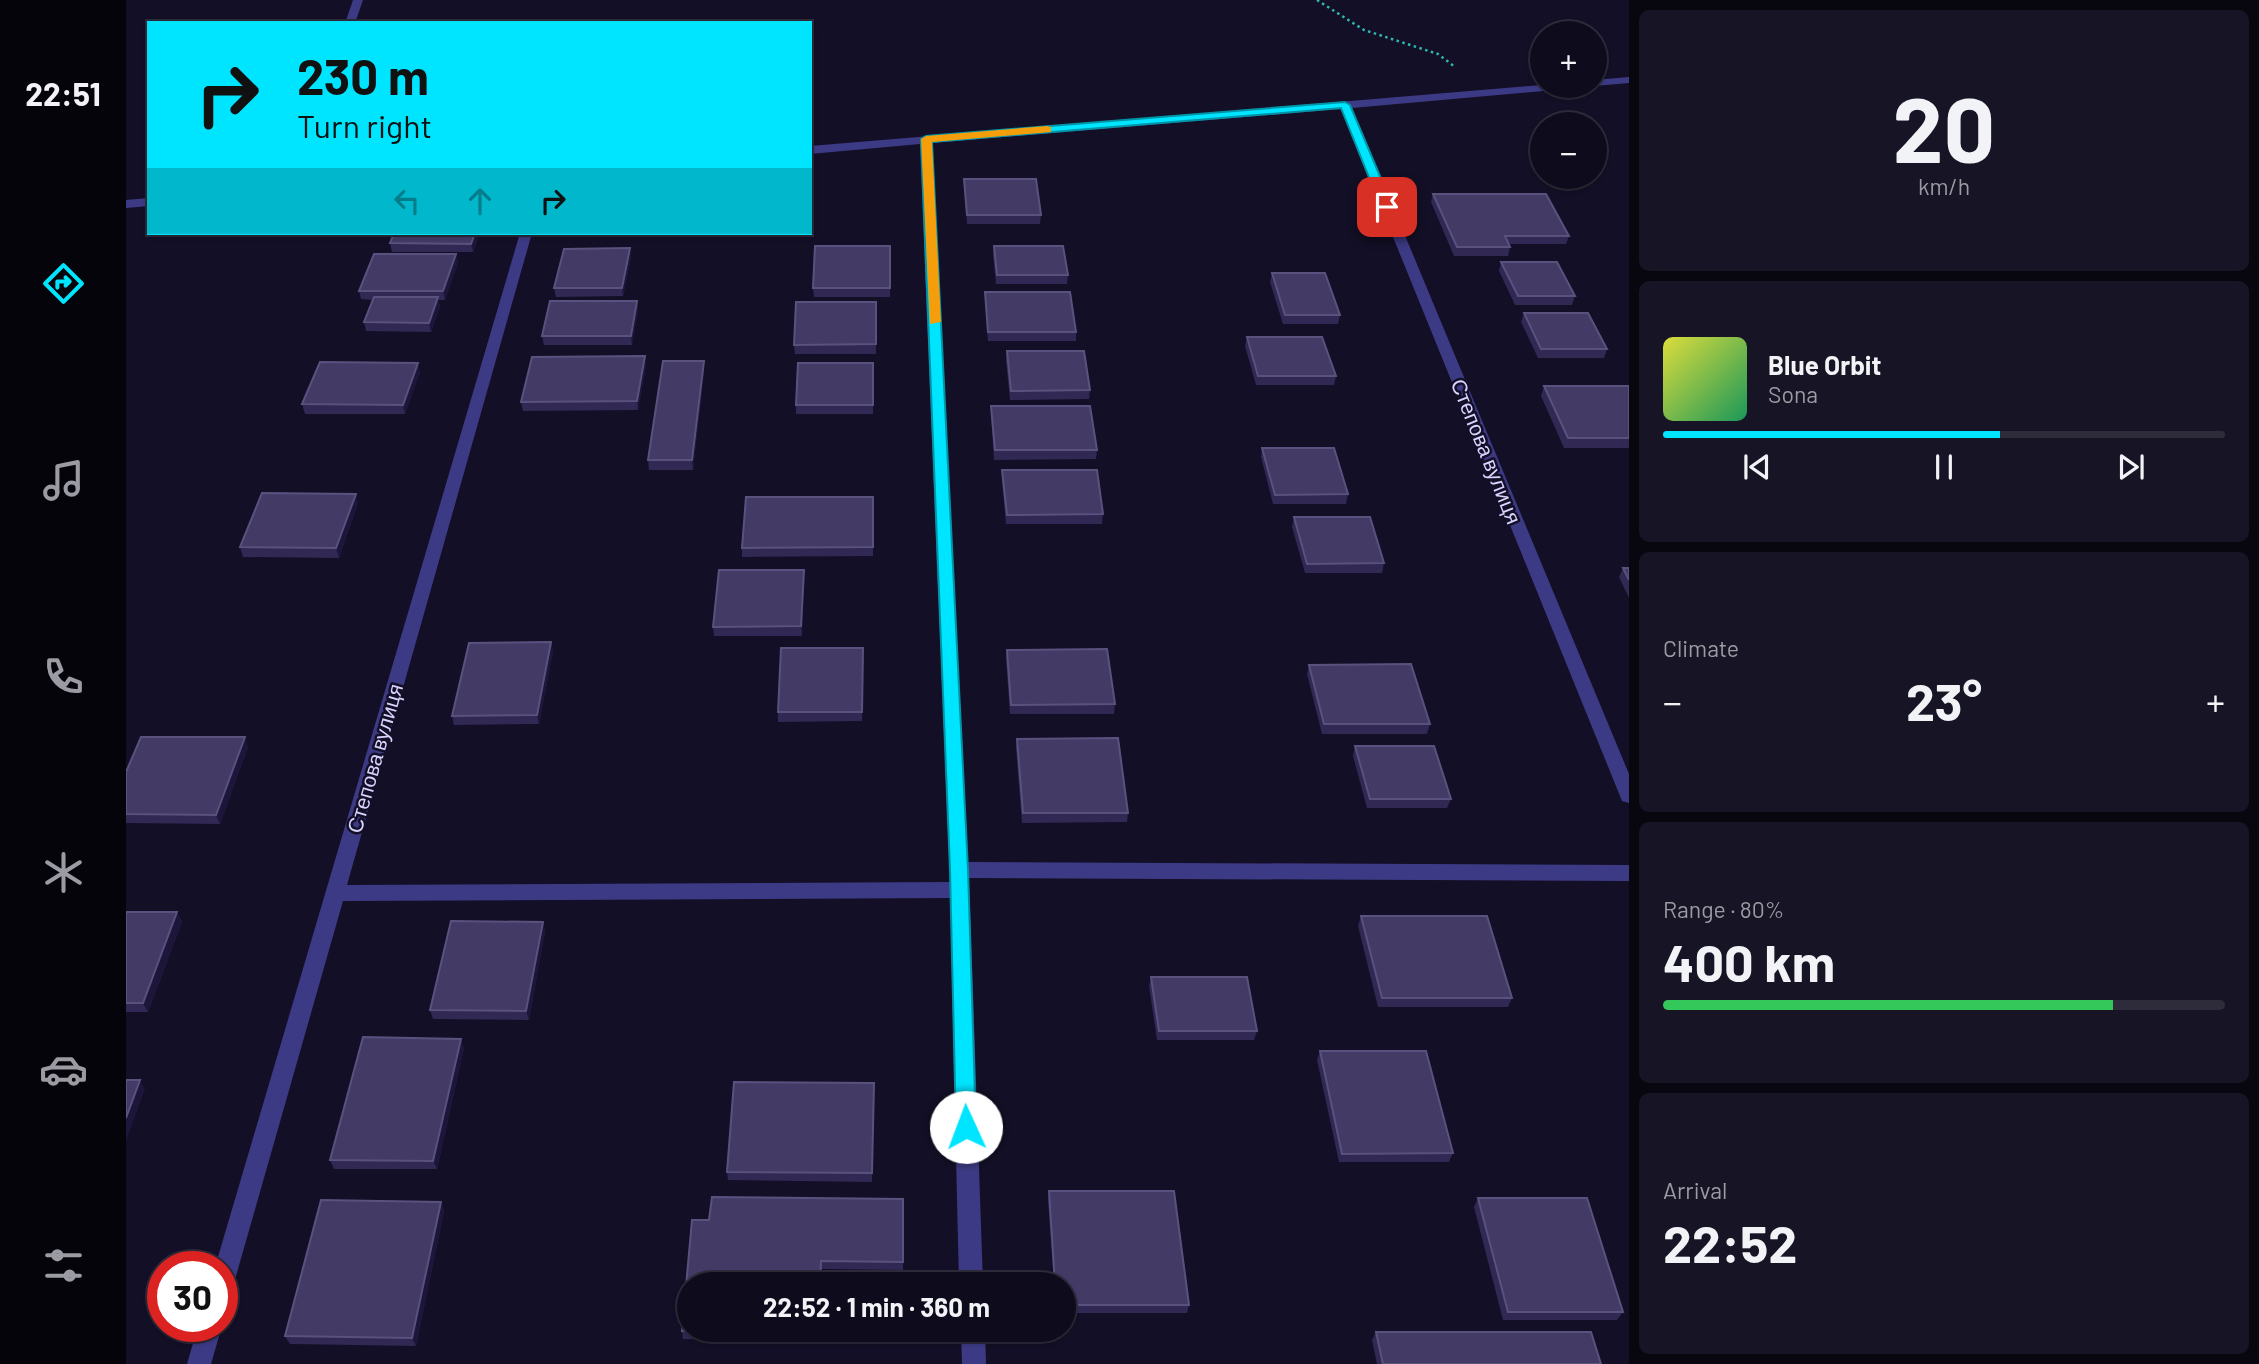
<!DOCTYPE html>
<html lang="en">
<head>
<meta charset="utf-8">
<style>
  :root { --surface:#0e0b1c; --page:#171425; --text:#f1f3f6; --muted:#9b9ba3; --line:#2e2b3b; --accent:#00e5ff }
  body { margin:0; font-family:Barlow,sans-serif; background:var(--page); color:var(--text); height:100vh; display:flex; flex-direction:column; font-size:26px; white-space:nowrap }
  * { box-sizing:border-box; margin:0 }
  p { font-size:23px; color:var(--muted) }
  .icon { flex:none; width:38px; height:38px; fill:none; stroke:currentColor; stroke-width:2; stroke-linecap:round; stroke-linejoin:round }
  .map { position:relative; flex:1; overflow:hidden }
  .drawer { display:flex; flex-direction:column; gap:10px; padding:10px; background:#08060f; width:630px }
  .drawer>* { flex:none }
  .top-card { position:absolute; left:21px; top:21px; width:665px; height:214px; border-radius:0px; box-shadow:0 2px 5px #0004,0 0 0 2px var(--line); background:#00e5ff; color:#111; overflow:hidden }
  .buttons { position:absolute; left:1404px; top:21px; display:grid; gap:14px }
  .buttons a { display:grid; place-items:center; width:77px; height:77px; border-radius:50%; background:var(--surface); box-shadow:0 2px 5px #0004,0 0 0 2px var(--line); font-size:35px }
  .speed { position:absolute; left:21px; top:1251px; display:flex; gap:14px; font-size:35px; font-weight:700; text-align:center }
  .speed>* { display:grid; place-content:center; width:91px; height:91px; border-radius:50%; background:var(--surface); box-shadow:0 2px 5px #0004,0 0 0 2px var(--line); line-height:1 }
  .speed .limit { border:10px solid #d22; background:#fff; color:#111 }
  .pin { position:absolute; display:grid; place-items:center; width:60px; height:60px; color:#fff; margin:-30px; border-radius:14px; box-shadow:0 4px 10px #0006 }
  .me { position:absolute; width:77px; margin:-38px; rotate:358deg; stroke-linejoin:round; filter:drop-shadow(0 0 5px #0008) }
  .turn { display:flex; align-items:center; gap:24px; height:147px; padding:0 35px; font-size:32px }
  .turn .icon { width:91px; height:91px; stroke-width:2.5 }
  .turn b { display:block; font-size:49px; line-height:60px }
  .lanes { display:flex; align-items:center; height:66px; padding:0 35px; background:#0003; justify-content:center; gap:35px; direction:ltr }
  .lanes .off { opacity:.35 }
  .big { font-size:52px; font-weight:700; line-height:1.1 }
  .drawer .tile { flex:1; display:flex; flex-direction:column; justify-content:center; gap:10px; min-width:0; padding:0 24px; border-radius:10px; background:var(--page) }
  .drawer .dial { align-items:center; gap:0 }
  .dial b { font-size:91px; line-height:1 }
  .song { display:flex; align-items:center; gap:21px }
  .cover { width:84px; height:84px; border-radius:10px; background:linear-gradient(135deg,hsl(60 70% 55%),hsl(150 70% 35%)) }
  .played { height:7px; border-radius:4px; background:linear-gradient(90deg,var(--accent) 60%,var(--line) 60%) }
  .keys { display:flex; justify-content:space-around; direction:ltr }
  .heat { display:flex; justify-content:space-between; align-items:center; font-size:38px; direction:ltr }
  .charge { height:10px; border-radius:5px; background:linear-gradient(90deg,#34c759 80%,var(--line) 0) }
  .trip { position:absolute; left:551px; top:1272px; width:399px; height:70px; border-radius:35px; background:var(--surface); box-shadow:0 2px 5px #0004,0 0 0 2px var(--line); font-weight:700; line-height:70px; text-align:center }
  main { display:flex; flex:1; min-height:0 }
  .dock { display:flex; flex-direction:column; width:126px; justify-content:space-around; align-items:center; background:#06040b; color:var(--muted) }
  .dock .icon { width:49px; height:49px }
  .dock .current { color:var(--accent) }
  .dock b { font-size:32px; color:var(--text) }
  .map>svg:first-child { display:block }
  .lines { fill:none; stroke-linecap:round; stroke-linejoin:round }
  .path { stroke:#2fb8b0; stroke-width:2.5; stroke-dasharray:2.5 3.5; stroke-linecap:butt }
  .minor { fill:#3d3a85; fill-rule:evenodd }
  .wall { fill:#312854 }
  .shaded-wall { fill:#1d163a }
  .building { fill:#433a66; stroke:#5a527e; stroke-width:2 }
  .route { fill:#00e5ff; stroke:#0095a6; stroke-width:2 }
  .slow { fill:#f59e0b }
  .labels { text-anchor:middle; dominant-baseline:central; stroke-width:5; stroke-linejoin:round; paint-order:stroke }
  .street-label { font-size:21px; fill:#d9d4ff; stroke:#130f26 }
</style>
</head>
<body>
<main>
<nav class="dock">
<b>22:51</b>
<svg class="icon current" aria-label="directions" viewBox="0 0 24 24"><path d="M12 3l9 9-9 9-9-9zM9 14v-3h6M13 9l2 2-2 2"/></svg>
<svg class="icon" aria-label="music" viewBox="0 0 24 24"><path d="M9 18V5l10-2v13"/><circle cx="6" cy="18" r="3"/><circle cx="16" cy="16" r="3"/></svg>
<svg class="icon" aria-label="phone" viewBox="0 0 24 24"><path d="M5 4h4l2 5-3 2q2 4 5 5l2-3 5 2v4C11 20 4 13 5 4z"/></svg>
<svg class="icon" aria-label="climate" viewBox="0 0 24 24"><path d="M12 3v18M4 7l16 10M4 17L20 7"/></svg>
<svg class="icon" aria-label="car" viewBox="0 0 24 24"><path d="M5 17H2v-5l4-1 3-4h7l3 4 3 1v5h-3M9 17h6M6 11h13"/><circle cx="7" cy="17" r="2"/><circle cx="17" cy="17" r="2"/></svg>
<svg class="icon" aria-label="filters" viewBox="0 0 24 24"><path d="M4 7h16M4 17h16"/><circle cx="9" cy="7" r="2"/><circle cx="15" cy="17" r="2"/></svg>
</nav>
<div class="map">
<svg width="1503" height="1364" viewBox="0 0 1503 1364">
  <rect width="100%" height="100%" fill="#130f26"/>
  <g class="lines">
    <path class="path" d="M1191,0L1238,30L1312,54L1329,67"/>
    <path class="minor" d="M227,0H237L229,23H219Z
      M1503,77V83L1468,86H1465H1468V80Z
      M1416,85L1447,86L1441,89L1226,108L1503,774V803L1496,801L1494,796L1215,109L806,143L842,862L1503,865V881L843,878L857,1284H833L824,898L217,901L108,1283L104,1291L96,1294V1267H89L394,233H406L221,885L824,882L794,144L684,154V146Z
      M23,198V206L0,208V200Z
      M72,1326H96L85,1364H61Z
      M835,1330H859L860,1364H836Z"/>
  </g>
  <path class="wall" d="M838,179L915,215L914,224H841Z
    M1307,194L1443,236L1440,244H1383L1384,247L1382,256H1328L1305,202Z
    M354,233L347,252H266L264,243Z
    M764,246V297H688L687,288Z
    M868,246L942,275L941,284H870L867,255Z
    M330,254L332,263L319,300H312L314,306L305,332L240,331L238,322L247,300L235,299L233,291Z
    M505,257L497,296L430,297L428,288Z
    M1375,262L1449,296L1446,305H1389L1373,271Z
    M1146,273L1214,315L1212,324H1157L1144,282Z
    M859,292L950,332V341H862L859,301Z
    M511,301L512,310L506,345H418L416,336Z
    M750,302V354H669L668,345Z
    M1398,313L1481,349L1478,358H1412L1395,322Z
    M1121,337L1210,376L1208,385H1130L1119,346Z
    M881,351L964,390L963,399L884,400L880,360Z
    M747,363V414H670V405Z
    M520,365L512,410L397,411L395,402Z
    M578,370L567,470H523L522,460Z
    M294,372L279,414H179L176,404Z
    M1418,386H1503V448H1438L1415,396Z
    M865,406L971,450L970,459L868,460L865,415Z
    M1136,448L1222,494L1220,504H1147L1135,457Z
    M876,470L977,514L976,524H880L876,480Z
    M747,497V556L616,557V548Z
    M232,503L213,558L117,557L114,547Z
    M1168,517L1258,563L1256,573H1179L1166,527Z
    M1497,568H1503V598L1493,577Z
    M678,579L676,636H588L587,627Z
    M425,642L427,651L413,724L328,725L326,716Z
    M737,648L736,721L652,722V712Z
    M881,650L989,704L988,714H884L880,659Z
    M1183,665L1304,724L1301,734H1196L1181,674Z
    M891,739L1002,813L1001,822L896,823L890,748Z
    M1229,746L1325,799L1321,808H1241L1227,756Z
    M122,747L94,824L0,823V772Z
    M0,912H51L56,922L22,1012H0Z
    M1235,916L1386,998L1382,1007H1252L1232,926Z
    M417,922L419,931L403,1020L307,1019L304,1010Z
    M1025,977L1131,1031L1128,1040H1031L1023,986Z
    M338,1048L311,1169H208L204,1160Z
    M1194,1051L1327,1153L1323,1162H1213L1191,1060Z
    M748,1083L746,1182L602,1180L601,1172Z
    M923,1191L1063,1305L1061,1313H938V1284H928L922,1200Z
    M586,1197L777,1199V1270L696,1269L695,1284H564V1330H693V1340L557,1339L556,1331L566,1220H583Z
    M1352,1198L1497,1312L1491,1320H1377L1348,1207Z
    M315,1202L318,1211L290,1346L164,1344L159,1336Z
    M1250,1332L1475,1364H1251L1246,1340Z"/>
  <path class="shaded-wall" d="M349,233H354L347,252L345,244Z
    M504,248L505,257L497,296L496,288Z
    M330,254L332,263L319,300L317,291Z
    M312,297L314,306L305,332L303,323Z
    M511,301L512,310L506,345L505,336Z
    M519,356L520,365L512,410L511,401Z
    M578,361V370L567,470L566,460Z
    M292,363L294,372L279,414L277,405Z
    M230,494L232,503L213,558L210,548Z
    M678,570V579L676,636L675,626Z
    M425,642L427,651L413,724L411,715Z
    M119,737L122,747L94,824L90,815Z
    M51,912L56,922L22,1012L17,1003Z
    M417,922L419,931L403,1020L400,1011Z
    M335,1039L338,1048L311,1169L307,1161Z
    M14,1080L19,1089L0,1141V1118Z
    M315,1202L318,1211L290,1346L286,1338Z"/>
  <path class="building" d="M838,179H910L915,215H841Z
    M1307,194H1420L1443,236H1379L1384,247H1331Z
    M268,233H349L345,244L264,243Z
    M689,246H764V288H687Z
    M868,246H937L942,275H871Z
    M504,248L496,288H428L438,249Z
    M248,254H330L317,291H233Z
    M1375,262H1431L1449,296H1392Z
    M1146,273H1199L1214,315H1159Z
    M859,292H944L950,332H862Z
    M248,297H312L303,323L238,322Z
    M424,301H511L505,336H416Z
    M670,302H750V344L668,345Z
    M1398,313H1462L1481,349H1415Z
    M1121,337H1196L1210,376H1132Z
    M881,351H958L964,390L885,391Z
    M519,356L511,401L395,402L406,357Z
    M537,361H578L566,460H522Z
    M194,362L292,363L277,405L176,404Z
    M672,363H747V405H670Z
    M1418,386H1503V438H1442Z
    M865,406H964L971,450H869Z
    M1136,448H1208L1222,494L1149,495Z
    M876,470H971L977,514L881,515Z
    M136,493L230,494L210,548L114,547Z
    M620,497H747V547L616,548Z
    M1168,517H1244L1258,563L1181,564Z
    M1497,568H1503V580Z
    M593,570H678L675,626L587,627Z
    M425,642L411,715L326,716L343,643Z
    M655,648H737L736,712H652Z
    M981,649L989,704L885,705L881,650Z
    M1285,664L1304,724H1198L1183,665Z
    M15,737H119L90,815L0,814V772Z
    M992,738L1002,813H897L891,739Z
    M1229,746H1308L1325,799H1244Z
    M0,912H51L17,1003H0Z
    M1235,916H1361L1386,998H1256Z
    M325,921L417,922L400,1011L304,1010Z
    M1025,977H1121L1131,1031H1033Z
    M237,1037L335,1039L307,1161L204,1160Z
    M1194,1051H1300L1327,1153L1216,1154Z
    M0,1080H14L0,1118Z
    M608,1082L748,1083L746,1173L601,1172Z
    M923,1191H1048L1063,1305H938V1284H929Z
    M586,1197L777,1199V1262L695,1261L694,1284H564V1330H693V1332L556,1331L566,1220H583Z
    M1352,1198H1461L1497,1312H1382Z
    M195,1200L315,1202L286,1338L159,1336Z
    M1250,1332H1465L1475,1364H1257Z"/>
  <path class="route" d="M1219,102L1224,105L1267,207L1265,210L1255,207L1215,108L806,142L842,870L850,1127L847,1133L840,1136L833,1133L830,1127L824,870L795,139L800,136Z"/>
  <path class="slow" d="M921,126L925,127V132L806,142L815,322L804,324L795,139L800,136Z"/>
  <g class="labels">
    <g class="street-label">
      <text transform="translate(1361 451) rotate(68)">Степова вулиця</text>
      <text transform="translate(248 758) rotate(-74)">Степова вулиця</text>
    </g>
  </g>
</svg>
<div class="buttons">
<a>+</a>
<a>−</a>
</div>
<div class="speed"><div class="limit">30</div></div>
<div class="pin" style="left:1261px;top:207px;background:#d93025"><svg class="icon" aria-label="arrive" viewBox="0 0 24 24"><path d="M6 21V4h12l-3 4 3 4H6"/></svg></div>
<svg class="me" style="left:840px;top:1127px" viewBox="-20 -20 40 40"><circle r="19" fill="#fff"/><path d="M0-13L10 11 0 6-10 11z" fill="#00e5ff"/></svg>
<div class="trip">22:52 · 1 min · 360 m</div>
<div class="top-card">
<div class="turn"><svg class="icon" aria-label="right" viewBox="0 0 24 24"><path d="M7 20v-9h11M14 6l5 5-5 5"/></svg><div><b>230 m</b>Turn right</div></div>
<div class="lanes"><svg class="icon off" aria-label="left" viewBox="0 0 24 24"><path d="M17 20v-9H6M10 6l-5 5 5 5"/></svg><svg class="icon off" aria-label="ahead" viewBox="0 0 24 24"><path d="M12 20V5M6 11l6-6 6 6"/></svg><svg class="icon" aria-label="right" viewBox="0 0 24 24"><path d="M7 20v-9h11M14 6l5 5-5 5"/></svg></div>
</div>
</div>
<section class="drawer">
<div class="tile dial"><b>20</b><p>km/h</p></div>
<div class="tile">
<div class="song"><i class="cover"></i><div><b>Blue Orbit</b><p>Sona</p></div></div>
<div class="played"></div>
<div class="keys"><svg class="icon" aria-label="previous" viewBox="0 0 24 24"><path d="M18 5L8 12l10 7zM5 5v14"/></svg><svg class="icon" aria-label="pause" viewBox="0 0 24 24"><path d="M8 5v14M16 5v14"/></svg><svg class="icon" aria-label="next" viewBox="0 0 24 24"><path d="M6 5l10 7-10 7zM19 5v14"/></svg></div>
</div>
<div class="tile"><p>Climate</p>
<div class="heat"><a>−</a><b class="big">23°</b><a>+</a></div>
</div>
<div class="tile"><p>Range · 80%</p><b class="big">400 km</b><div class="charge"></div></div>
<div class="tile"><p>Arrival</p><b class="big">22:52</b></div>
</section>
</main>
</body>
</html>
